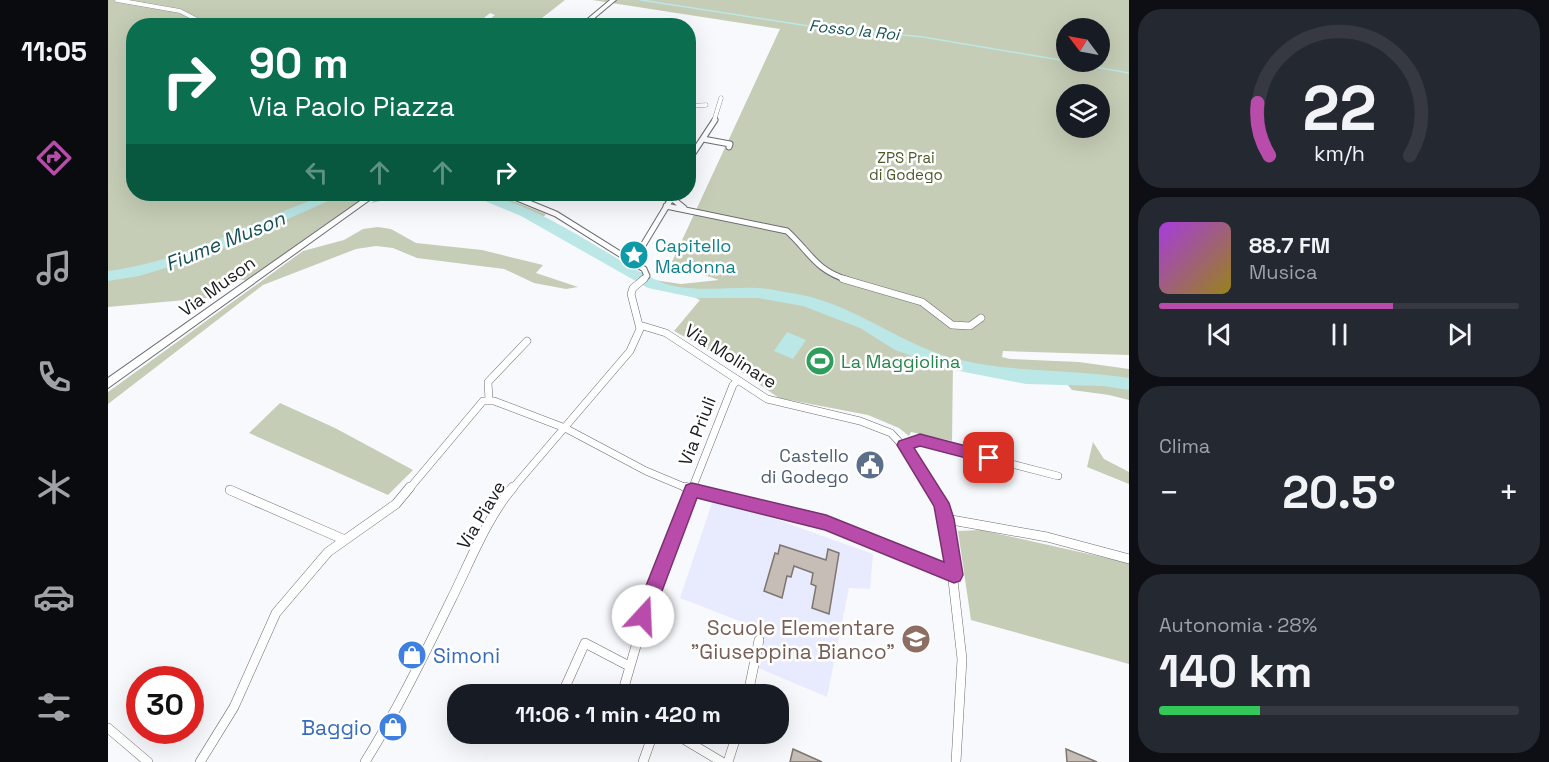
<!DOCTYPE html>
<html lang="it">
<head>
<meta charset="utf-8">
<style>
  :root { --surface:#171b24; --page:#242831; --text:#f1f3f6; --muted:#9ea1a6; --line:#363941; --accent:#b94cab }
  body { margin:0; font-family:"Space Grotesk",sans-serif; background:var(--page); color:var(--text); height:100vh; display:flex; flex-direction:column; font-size:22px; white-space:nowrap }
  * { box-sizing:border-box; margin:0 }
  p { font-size:20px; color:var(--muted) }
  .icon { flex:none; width:33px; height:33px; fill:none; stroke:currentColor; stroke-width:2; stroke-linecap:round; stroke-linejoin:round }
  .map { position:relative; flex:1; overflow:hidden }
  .details { display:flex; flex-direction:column; gap:9px; padding:9px; background:#0d0f14; width:420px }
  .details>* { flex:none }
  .top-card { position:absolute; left:18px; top:18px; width:570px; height:183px; border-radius:24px; box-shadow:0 6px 24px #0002; background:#0b6e4f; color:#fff; overflow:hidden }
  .needle { width:39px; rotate:302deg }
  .tools { position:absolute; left:948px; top:18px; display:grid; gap:12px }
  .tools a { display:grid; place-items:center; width:54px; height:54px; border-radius:50%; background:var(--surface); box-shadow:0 6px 24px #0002; font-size:30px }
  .speed { position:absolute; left:18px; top:666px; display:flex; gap:12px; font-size:30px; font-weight:700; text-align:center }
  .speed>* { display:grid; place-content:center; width:78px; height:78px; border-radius:50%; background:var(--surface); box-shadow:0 6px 24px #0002; line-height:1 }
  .speed .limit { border:9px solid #d22; background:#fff; color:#111 }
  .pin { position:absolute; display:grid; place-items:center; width:51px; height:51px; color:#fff; margin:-26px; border-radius:12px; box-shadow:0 3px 9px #0006 }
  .me { position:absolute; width:66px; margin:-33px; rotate:20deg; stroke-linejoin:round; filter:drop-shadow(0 0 4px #0008) }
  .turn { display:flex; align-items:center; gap:21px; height:126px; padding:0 24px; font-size:27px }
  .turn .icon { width:78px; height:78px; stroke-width:2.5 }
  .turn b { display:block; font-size:42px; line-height:51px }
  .lanes { display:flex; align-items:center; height:57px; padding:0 24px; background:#0003; justify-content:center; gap:30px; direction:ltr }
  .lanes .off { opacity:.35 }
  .big { font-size:45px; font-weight:700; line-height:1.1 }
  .details .tile { flex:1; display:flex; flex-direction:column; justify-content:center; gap:9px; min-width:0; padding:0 21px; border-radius:24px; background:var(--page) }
  .details .dial { align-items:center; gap:0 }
  .dial svg { height:156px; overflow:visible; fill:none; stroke:var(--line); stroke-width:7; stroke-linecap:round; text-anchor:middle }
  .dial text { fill:var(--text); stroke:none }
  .song { display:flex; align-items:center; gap:18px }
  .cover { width:72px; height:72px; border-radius:9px; background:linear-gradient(135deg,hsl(280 70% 55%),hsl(50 70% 35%)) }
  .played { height:6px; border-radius:3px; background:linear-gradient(90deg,var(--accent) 65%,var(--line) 65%) }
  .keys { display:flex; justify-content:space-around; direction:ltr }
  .heat { display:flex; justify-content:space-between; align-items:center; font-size:33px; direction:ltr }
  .charge { height:9px; border-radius:4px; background:linear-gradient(90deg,#34c759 28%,var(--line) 0) }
  .trip { position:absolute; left:339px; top:684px; width:342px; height:60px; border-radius:24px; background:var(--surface); box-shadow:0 6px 24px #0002; font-weight:700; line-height:60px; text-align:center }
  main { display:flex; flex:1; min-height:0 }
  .dock { display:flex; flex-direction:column; width:108px; justify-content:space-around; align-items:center; background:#090b0e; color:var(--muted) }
  .dock .icon { width:42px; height:42px }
  .dock .selected { color:var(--accent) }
  .dock b { font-size:27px; color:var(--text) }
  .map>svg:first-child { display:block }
  .built { fill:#e8ebfd }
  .green { fill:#c5cdb6; fill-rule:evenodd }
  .water { fill:#bbe7e7 }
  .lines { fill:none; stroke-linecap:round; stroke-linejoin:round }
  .stream { stroke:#bbe7e7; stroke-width:1.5 }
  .river { fill:#bbe7e7; fill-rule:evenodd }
  .building { fill:#c6bdb6; stroke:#7d756f; stroke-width:1.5 }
  .street-far3-casing { stroke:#6b6d75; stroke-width:4.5 }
  .street-far2-casing { stroke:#6b6d75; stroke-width:7 }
  .street-far1-casing { stroke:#6b6d75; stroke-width:8 }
  .street-casing { stroke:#6b6d75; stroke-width:10 }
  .secondary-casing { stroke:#6b6d75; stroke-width:2 }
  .street-far3 { stroke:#fff; stroke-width:4 }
  .street-far2 { stroke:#fff; stroke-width:5 }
  .street-far1 { stroke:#fff; stroke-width:7 }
  .street { stroke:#fff; stroke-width:9 }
  .secondary { fill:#fff; fill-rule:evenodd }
  .route { fill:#b94cab; stroke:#78316f; stroke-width:1.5 }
  .labels { text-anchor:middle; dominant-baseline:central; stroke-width:5; stroke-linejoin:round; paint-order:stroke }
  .far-park-label { font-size:15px; fill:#4b5a29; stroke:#fff }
  .far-water-label { font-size:16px; font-style:italic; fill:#165254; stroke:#fff }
  .culture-label { font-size:18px; fill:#0d838f; stroke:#fff; text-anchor:start }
  .street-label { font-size:18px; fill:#1c1c20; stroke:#fff }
  .leisure-label { font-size:18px; fill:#27864d; stroke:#fff; text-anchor:start }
  .service-label { font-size:18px; fill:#4e5e75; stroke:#fff; text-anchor:end }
  .water-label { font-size:20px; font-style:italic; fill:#165254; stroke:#fff }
  .near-education-label { font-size:21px; fill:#785e54; stroke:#fff; text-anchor:end }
  .near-shop-label { font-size:21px; fill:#366cbe; stroke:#fff; text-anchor:start }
</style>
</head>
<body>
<main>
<nav class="dock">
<b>11:05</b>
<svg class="icon selected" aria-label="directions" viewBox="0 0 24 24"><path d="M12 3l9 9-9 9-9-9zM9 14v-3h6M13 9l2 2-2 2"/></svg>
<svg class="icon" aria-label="music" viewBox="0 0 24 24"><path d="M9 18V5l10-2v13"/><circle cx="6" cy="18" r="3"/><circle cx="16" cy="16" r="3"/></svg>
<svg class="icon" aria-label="phone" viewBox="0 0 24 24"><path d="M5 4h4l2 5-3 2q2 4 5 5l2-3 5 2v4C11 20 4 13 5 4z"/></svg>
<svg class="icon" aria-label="climate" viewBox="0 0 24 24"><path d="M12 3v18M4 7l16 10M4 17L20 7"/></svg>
<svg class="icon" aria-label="car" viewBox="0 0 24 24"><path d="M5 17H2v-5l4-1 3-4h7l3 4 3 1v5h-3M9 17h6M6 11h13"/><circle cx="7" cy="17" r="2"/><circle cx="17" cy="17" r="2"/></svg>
<svg class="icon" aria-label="filters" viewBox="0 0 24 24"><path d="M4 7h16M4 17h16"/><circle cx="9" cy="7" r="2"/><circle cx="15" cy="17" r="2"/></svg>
</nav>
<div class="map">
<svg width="1021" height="762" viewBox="0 0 1021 762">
  <rect width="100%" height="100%" fill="#f8f9fd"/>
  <path class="built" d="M606,497L765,554L762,589L741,588L719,697L646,666L655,630L572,598Z"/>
  <path class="green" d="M0,0H457L425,25L377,23L387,15L382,13L366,26H26V194H262L138,280L124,279L99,298L0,307Z
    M484,0H1021V355L895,351L894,357L902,359L971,362L1021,369V400L1001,395L964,390L954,378L902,373L845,362L844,441L803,432L801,436L791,428L760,415L671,398L607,354L566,331L592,300L574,292L538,286L546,280L573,284L611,280L563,264L672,29ZM958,28H992V62H958ZM958,94H992V128H958Z
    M276,194H387L438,214L432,221C386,189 316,192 263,203Z
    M270,227L283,229L308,243L374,250L435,265L428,273L470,287L458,289L426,283L396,269L309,258L285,248L268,246L248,249L155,285L0,404V392L195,251L236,240L255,229Z
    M172,403L227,428L305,470L280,495L141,433Z
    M985,442L996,459L1021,472V484L979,467Z
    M873,530L1021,563V664L863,620L850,531Z"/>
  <path class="water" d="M679,332L698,340L685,359L666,351Z"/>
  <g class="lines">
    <path class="stream" d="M533,0L701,26L815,37L958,61
      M959,62L1021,73"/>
    <path class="river" d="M220,194H236L94,257L31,276L0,281V271C79,261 146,220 220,194Z
      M349,194C410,187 491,252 546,279C577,295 617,286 650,288C664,289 680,293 694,295C747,306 790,342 841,357C901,374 961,368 1021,378V390L995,386L918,384L841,369L787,350L752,328L695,306L650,298H588L540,288L413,216L377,201L351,197Z"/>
  </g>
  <path class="building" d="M672,545L718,560L720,549L731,553L721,614L704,608L708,586L703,584L705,573L686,566L683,577L679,576L674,598L656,591L667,553L670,554Z
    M685,749L714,762H682Z
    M958,749L989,762H959Z"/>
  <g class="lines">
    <g class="street-far3-casing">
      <path id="street-far3" d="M9,0L72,11L101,26
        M580,106L598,105
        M606,121L613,98"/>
    </g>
    <g class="street-far2-casing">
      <path id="street-far2" d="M595,139L622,144L621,147
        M580,161L607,120
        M399,194L448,214L536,269L539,276L534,280
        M544,194L566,200L576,208
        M558,206L679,231C702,252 707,270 740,280
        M525,262L566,194"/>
    </g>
    <g class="street-far1-casing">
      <path id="street-far1" d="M735,279L814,302L844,325L862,326L873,318
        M535,326L558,333L659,399L752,421L783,433L806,458L824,489
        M381,400L380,382L419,341
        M796,445L812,440L950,476
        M301,489L375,401H386L457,428L538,471L581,489
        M404,489L522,351L532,329L523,294L525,288L536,279
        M584,489L625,385L630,380"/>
    </g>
    <g class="street-casing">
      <path id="street" d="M577,487L718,523L846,575
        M823,487L838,519L939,537L1021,559
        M122,490L237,540
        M838,519L854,659L848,762
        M454,694L477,643L521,666
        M514,694L537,615L584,487
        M640,694L651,640
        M0,728L40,762
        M567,734L614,762
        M92,762L126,707L168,613L220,552L288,504L302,487
        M257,762C290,709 316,655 343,600C362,562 378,519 405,487
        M535,762L545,734
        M620,762L629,734"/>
    </g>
    <g class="secondary-casing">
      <path id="secondary" d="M502,0H508L477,26H471Z
        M262,194H270L0,388V378Z"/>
    </g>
    <use href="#street-far3" class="street-far3"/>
    <use href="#street-far2" class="street-far2"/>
    <use href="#street-far1" class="street-far1"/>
    <use href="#street" class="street"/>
    <use href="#secondary" class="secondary"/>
  </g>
  <path class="route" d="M812,434L881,452L888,458L881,464L812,446L806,448L841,503L846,519L855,575L852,581L846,583L717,530L589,498L542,623L535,625L529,623L526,616L576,490L578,485L584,483L718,515L836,562L826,506L789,445L791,441Z"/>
  <defs>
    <g id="sight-disc" transform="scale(1.5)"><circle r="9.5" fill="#0f9aa8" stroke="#fff"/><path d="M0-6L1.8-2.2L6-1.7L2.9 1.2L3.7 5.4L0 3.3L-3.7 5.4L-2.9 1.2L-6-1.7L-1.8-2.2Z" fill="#fff"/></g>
    <g id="stadium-disc" transform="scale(1.5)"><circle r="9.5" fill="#2e9e5b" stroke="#fff"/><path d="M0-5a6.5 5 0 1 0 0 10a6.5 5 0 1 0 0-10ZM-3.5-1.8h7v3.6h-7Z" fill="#fff"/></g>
    <g id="civic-disc" transform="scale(1.5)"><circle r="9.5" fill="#5c6f8a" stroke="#fff"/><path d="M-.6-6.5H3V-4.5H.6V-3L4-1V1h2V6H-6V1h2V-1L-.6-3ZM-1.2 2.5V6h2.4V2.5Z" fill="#fff"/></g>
    <g id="school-disc" transform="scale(1.5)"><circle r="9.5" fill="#8d6e63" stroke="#fff"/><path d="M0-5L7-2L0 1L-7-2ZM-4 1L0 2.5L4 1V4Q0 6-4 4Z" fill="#fff"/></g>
    <g id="shop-disc" transform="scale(1.5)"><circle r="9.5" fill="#3f7fe0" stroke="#fff"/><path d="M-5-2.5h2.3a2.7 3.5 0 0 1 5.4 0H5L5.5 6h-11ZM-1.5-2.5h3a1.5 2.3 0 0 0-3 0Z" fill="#fff"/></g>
  </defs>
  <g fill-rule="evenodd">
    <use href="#sight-disc" x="526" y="255"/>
    <use href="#stadium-disc" x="712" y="361"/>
    <use href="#civic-disc" x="762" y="465"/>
    <use href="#school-disc" x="808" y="639"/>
    <use href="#shop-disc" x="304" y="655"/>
    <use href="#shop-disc" x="285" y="727"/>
  </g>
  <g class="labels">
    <g class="far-park-label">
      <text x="798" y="157">ZPS Prai<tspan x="798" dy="17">di Godego</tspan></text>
    </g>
    <g class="far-water-label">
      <text transform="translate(746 30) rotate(6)">Fosso la Roi</text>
    </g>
    <g class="culture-label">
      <text x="547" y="245">Capitello<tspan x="547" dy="21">Madonna</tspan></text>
    </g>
    <g class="street-label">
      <text transform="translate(109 286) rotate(-36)">Via Muson</text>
      <text transform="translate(623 356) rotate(32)">Via Molinare</text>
      <text transform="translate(589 431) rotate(-69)">Via Priuli</text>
      <text transform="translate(373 515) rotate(-59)">Via Piave</text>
    </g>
    <g class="leisure-label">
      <text x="733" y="361">La Maggiolina</text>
    </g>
    <g class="service-label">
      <text x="741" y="455">Castello<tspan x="741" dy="21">di Godego</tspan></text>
    </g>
    <g class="water-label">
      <text transform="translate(117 241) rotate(-22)">Fiume Muson</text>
    </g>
    <g class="near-education-label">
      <text x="787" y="627">Scuole Elementare<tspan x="787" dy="24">"Giuseppina Bianco"</tspan></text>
    </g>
    <g class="near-shop-label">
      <text x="325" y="655">Simoni</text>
      <text x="264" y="727" text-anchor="end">Baggio</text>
    </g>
  </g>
</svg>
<div class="tools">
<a><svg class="needle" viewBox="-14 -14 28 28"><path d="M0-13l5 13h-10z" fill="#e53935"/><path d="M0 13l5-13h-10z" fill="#9ea1a6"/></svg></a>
<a><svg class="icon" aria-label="layers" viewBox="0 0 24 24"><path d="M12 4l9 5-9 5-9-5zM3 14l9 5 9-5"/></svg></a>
</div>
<div class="speed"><div class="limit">30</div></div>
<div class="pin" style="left:881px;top:458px;background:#d93025"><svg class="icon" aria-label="arrive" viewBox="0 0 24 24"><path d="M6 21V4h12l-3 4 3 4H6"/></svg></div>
<svg class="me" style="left:535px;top:616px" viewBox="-20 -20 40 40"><circle r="19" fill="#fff"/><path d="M0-13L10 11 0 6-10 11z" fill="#b94cab"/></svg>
<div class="trip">11:06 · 1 min · 420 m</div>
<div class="top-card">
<div class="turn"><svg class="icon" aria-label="right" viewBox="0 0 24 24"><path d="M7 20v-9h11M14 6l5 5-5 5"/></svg><div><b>90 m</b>Via Paolo Piazza</div></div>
<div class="lanes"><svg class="icon off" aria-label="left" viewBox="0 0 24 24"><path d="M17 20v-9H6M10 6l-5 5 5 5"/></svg><svg class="icon off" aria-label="ahead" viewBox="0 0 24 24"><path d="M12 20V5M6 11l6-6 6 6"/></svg><svg class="icon off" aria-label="ahead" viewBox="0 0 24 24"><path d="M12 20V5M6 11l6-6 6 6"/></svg><svg class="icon" aria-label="right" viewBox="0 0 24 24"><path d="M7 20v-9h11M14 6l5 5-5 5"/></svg></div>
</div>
</div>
<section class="details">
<div class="tile dial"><svg viewBox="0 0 100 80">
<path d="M14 69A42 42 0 1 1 86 69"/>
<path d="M14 69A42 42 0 0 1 8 42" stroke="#b94cab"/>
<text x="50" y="56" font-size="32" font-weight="700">22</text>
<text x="50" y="72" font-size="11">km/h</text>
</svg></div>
<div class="tile">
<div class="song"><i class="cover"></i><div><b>88.7 FM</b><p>Musica</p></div></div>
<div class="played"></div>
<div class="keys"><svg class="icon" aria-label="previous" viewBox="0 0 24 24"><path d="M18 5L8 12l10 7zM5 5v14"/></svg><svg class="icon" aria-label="pause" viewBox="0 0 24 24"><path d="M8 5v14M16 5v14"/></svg><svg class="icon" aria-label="next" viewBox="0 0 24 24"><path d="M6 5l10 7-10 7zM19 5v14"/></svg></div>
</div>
<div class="tile"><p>Clima</p>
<div class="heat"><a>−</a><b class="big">20.5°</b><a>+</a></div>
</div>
<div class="tile"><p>Autonomia · 28%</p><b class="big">140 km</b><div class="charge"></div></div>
</section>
</main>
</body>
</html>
